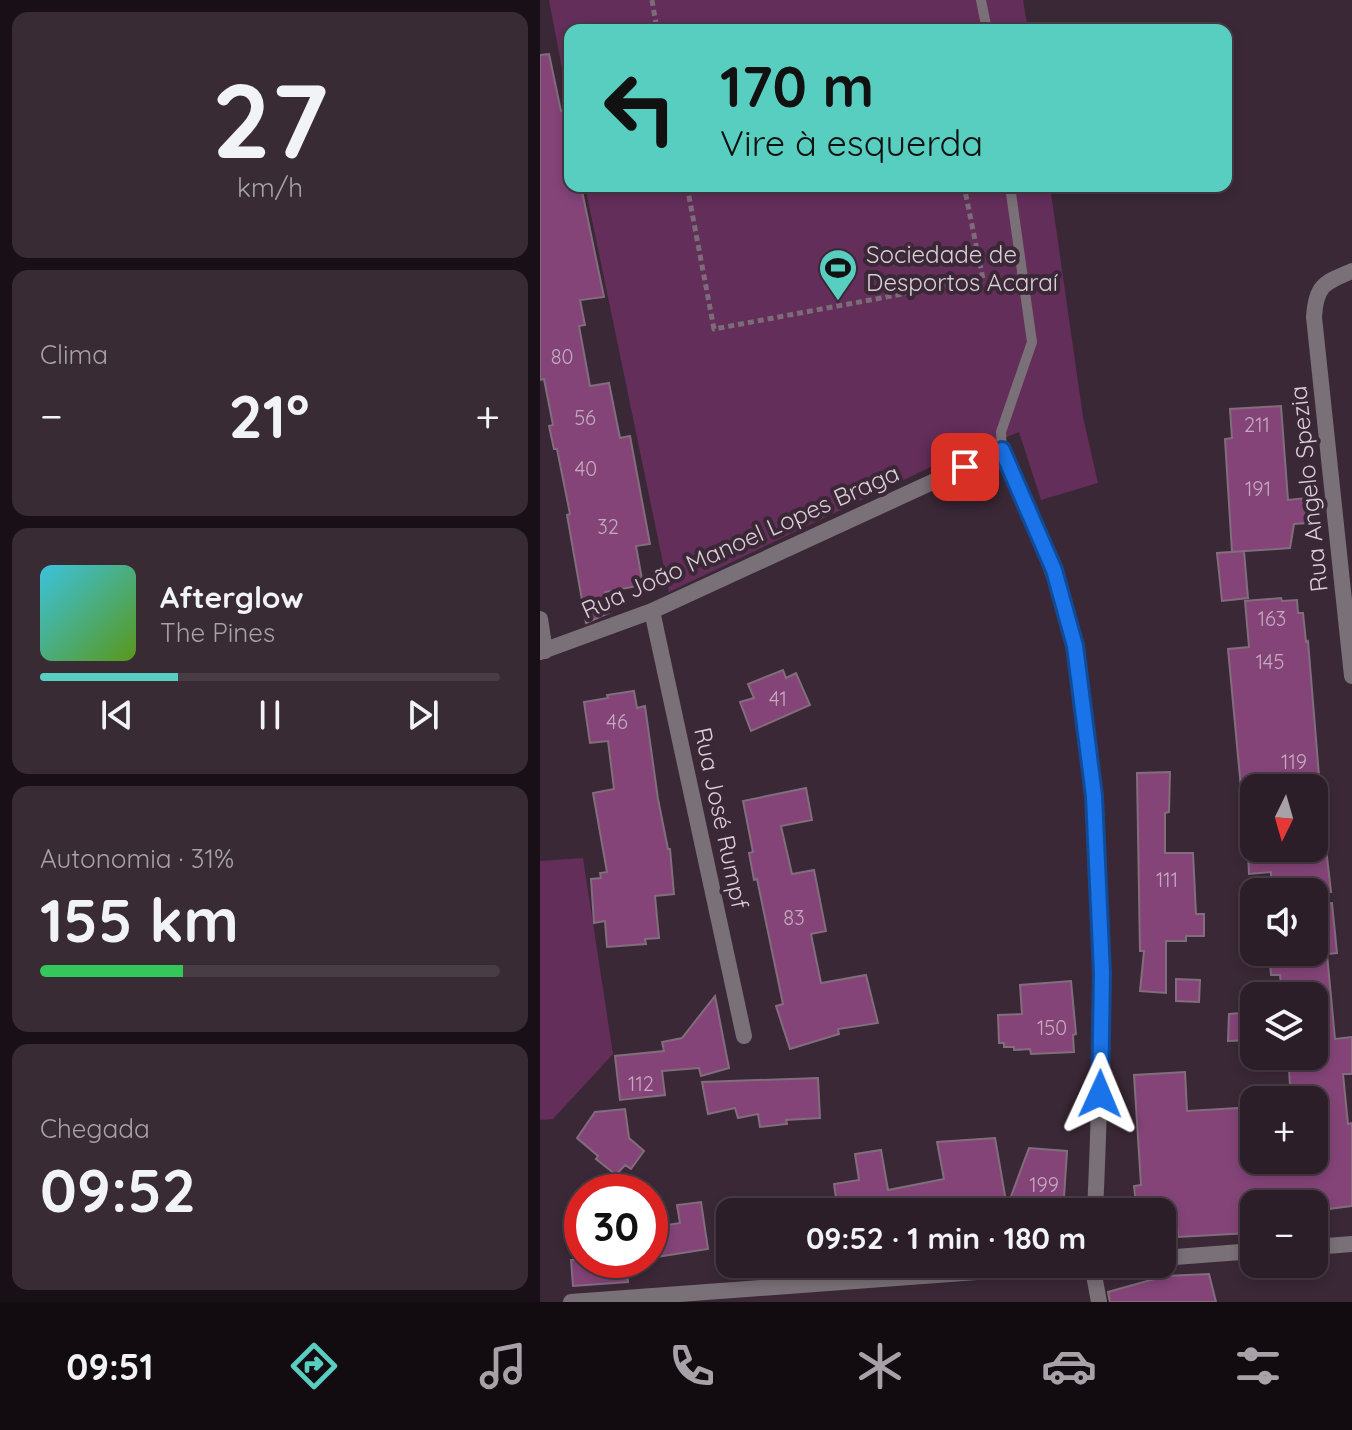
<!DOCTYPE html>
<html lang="pt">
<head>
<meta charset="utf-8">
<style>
  :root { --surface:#2c1e28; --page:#382b34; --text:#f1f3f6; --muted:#a6a2a8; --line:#483c45; --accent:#58cec0 }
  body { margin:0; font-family:Quicksand,sans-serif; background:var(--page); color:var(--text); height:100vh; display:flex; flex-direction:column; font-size:30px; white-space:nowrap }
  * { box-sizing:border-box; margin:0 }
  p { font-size:26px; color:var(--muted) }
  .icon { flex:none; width:44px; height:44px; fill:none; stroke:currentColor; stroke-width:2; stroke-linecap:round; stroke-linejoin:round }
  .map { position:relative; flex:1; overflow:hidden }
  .sheet { display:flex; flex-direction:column; gap:12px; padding:12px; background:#181016; width:540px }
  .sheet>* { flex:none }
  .guide { position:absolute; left:24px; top:24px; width:668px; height:168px; border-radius:16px; box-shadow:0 4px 12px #0003,0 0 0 2px var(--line); background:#58cec0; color:#111; overflow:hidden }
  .needle { width:52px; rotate:185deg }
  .controls { position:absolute; left:700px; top:774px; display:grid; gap:16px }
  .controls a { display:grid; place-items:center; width:88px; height:88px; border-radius:16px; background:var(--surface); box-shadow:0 4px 12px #0003,0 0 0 2px var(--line); font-size:40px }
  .speed { position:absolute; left:24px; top:1174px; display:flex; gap:16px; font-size:40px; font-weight:700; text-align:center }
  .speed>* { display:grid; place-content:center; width:104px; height:104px; border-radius:50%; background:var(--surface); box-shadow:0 4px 12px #0003,0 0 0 2px var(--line); line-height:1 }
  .speed .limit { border:12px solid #d22; background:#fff; color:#111 }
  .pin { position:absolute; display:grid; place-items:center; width:68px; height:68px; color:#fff; margin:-34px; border-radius:16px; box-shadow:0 4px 12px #0006 }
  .me { position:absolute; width:88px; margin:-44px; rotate:1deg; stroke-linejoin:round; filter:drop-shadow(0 0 6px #0008) }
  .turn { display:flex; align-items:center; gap:28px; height:168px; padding:0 24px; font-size:36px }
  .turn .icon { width:104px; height:104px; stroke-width:2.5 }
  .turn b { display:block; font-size:56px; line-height:68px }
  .big { font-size:60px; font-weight:700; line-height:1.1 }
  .sheet .widget { flex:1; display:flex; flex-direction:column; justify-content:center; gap:12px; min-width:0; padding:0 28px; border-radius:16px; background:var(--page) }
  .sheet .dial { align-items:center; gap:0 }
  .dial b { font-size:104px; line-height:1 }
  .song { display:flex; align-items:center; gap:24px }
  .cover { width:96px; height:96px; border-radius:12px; background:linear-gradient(135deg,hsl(190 70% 55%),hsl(90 70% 35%)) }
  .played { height:8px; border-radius:4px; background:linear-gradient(90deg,var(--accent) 30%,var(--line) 30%) }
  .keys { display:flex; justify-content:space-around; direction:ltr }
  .heat { display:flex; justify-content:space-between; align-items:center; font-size:44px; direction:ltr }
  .charge { height:12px; border-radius:6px; background:linear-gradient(90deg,#34c759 31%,var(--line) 0) }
  .trip { position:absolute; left:176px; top:1198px; width:460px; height:80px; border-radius:16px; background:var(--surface); box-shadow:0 4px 12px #0003,0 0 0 2px var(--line); font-weight:700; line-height:80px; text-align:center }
  .menu { display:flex; height:128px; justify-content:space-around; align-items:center; background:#120c10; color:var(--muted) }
  .menu .icon { width:56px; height:56px }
  .menu .on { color:var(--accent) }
  .menu b { font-size:36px; color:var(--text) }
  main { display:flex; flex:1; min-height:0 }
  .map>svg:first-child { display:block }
  .green { fill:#632e5a }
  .building { fill:#844478; stroke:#826d7d; stroke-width:2 }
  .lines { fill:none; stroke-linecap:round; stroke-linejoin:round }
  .path { stroke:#7c6c78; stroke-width:5; stroke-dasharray:6 4; stroke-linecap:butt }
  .lane { stroke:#7a7077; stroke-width:10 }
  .street { stroke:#7a7077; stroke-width:16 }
  .route-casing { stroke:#114b97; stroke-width:20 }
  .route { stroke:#1a73e8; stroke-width:14 }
  .labels { text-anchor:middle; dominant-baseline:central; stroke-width:8; stroke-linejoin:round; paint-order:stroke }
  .number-label { font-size:20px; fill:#c4abbe }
  .poi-label { font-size:24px; fill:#d9cdd6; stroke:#3a2836; text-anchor:start }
  .street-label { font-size:24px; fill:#d9cdd6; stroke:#3a2836 }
</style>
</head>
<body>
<main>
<section class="sheet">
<div class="widget dial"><b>27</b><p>km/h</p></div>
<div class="widget"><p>Clima</p>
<div class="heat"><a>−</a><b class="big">21°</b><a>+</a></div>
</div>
<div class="widget">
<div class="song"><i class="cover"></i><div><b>Afterglow</b><p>The Pines</p></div></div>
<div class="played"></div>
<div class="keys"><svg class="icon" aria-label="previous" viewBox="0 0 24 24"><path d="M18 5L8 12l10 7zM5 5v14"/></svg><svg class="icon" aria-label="pause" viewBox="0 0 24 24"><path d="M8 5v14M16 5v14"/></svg><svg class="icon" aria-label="next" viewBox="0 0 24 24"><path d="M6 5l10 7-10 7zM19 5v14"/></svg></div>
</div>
<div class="widget"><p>Autonomia · 31%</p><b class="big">155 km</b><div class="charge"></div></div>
<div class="widget"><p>Chegada</p><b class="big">09:52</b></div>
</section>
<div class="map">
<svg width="812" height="1302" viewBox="0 0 812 1302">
  <rect width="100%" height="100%" fill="#3a2836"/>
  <path class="green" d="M9,0H483L488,30H30V111Z
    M45,186H510L543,417L558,483L501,500L479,432L397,464L129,592Z
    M43,858L73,1054L13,1119L0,1120V861Z"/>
  <path class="building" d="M9,54L21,111L27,110L30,126V186H41L64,297L40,300L45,325L39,326L50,386L69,383L80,438L90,436L110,544L96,546L103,585L65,592L69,613L46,623L27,515L30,514L17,449H14L9,426L13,425L4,379L0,380V55Z
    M741,406L748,500L767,498L769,523L754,524L750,548L692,552L685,439L692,438L690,409Z
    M704,551L708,598L682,601L677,553Z
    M741,598L742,601L757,600L758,613H763L766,642L768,641L780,788H701L688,649L709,647L705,601Z
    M243,670L246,678L256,673L270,705L211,731L200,702L214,698L208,684Z
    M94,691L97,708L105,706L118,799L128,849H130L134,894L115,896L119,938L105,939L106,944L67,947L65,921L54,923L51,879L61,878L60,873L67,872L53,793L74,789L68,741L50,743L44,702L68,698L67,695Z
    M630,772L629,812L625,813V853H653L656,914H664V936H646V941H626V993L600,991L604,951H600L597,773Z
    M266,788L272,820L241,826L252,874L274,870L286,931L271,934L281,983L326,975L338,1023L298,1029L299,1034L250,1049L236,1006L243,1004L217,879L214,880L209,853L213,852L203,801Z
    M786,848L791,892H739L737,878H731V872L709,874L708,854Z
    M792,903L797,953L787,954L795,1039L812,1037V1074H803L808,1124L812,1123V1206L780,1210V1206H774V1204H714V1212L707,1213L709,1233L638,1237L637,1223L622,1224V1212H597L594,1186L601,1185L594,1075L645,1072L647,1111L714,1107V1160H774V1100H751L748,1056H774V996H742L740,975H731L729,952H774V905Z
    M636,979L660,980L659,1002L636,1001Z
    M531,981L536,1034L533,1035L534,1052L491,1054L490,1049L474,1050V1047H464V1043H459L458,1015L482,1014L480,985Z
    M175,996L189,1068L161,1076L159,1068L122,1071L125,1095L80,1100L75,1056L124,1051L122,1042L142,1038Z
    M714,1012V1040L688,1041L689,1014Z
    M278,1078L280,1118L246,1120L247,1124L220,1127L218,1114L198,1118L195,1108L168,1114L162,1082Z
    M85,1109L89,1138L104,1151L91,1169L85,1165L76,1175L56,1159L58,1156L37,1138L55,1112Z
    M455,1138L467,1207L489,1148L527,1151L523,1212H298L294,1184L319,1180L315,1154L341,1150L348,1190L404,1179L397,1142Z
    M161,1202L168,1249L110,1258V1228L140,1223L137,1205Z
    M31,1260H86L88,1282L33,1286Z
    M669,1274L676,1302H570L568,1292L625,1276Z"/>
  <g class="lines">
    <path class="path" d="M112,0L117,30
      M147,186L174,329L443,279L424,186"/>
    <path class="lane" d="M441,0L447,30
      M462,450L461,432L492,342L470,186"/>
    <path class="street" d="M812,271C784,283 776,285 774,317L812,676
      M112,611L204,1036
      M0,619L5,651
      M0,652L112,611L462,450C490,513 518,576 534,643C542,674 543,708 547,739C567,896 562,1055 555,1212
      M774,1247L812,1244
      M622,1258L714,1251
      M552,1264L559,1302
      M31,1302L547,1264"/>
  </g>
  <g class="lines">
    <g class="route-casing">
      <path id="route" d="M425,467L462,450L514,570L535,646L554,796L562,973L560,1094"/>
    </g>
    <use href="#route" class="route"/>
  </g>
  <defs>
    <g id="stadium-pin" transform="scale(2)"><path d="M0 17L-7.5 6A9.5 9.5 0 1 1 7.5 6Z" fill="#58cec0" stroke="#3a2836"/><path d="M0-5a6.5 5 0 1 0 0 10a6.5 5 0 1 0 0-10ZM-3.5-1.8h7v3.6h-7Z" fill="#111"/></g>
  </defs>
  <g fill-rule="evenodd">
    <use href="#stadium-pin" x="298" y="268"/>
  </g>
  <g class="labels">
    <g class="number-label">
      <text x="22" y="356">80</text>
      <text x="45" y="417">56</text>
      <text x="717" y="424">211</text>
      <text x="46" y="468">40</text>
      <text x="718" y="488">191</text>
      <text x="68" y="526">32</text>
      <text x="732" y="618">163</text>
      <text x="730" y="661">145</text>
      <text x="238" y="698">41</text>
      <text x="77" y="721">46</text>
      <text x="754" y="761">119</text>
      <text x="627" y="879">111</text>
      <text x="254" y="917">83</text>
      <text x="512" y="1027">150</text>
      <text x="101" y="1083">112</text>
      <text x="504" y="1184">199</text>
    </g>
    <g class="poi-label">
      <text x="326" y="254">Sociedade de<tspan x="326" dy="28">Desportos Acaraí</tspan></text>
    </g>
    <g class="street-label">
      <text transform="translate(768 489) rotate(-96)">Rua Angelo Spezia</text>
      <text transform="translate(200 541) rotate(-24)">Rua João Manoel Lopes Braga</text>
      <text transform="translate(182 818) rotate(78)">Rua José Rumpf</text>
    </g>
  </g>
</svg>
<div class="controls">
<a><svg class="needle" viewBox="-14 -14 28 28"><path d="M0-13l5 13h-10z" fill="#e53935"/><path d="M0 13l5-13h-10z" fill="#a6a2a8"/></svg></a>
<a><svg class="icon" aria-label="sound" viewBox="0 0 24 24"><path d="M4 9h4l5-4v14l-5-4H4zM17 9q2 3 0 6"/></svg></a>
<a><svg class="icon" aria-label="layers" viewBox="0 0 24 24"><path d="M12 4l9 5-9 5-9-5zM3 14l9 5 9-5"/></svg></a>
<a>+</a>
<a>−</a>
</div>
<div class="speed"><div class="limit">30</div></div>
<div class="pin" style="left:425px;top:467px;background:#d93025"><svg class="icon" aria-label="arrive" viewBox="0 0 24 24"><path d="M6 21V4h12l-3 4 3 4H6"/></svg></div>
<svg class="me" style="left:560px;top:1094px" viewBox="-20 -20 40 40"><path d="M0-17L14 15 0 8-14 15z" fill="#1a73e8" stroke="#fff" stroke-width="4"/></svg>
<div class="trip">09:52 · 1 min · 180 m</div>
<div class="guide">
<div class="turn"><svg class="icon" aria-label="left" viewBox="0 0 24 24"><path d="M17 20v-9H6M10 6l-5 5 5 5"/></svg><div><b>170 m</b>Vire à esquerda</div></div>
</div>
</div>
</main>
<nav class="menu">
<b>09:51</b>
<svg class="icon on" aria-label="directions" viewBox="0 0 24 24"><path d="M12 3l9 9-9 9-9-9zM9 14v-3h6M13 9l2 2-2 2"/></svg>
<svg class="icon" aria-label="music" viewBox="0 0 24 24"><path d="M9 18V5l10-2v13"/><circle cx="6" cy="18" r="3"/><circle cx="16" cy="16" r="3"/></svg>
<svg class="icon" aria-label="phone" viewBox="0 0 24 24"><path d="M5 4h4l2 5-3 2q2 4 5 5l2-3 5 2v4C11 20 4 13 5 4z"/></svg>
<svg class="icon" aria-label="climate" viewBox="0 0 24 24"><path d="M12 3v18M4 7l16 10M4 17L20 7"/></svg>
<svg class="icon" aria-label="car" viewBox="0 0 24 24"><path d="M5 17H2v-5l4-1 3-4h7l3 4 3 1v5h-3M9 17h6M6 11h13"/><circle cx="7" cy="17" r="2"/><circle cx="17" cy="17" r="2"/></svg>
<svg class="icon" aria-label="filters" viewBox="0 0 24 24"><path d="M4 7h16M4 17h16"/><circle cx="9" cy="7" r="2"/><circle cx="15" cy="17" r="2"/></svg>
</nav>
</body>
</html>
